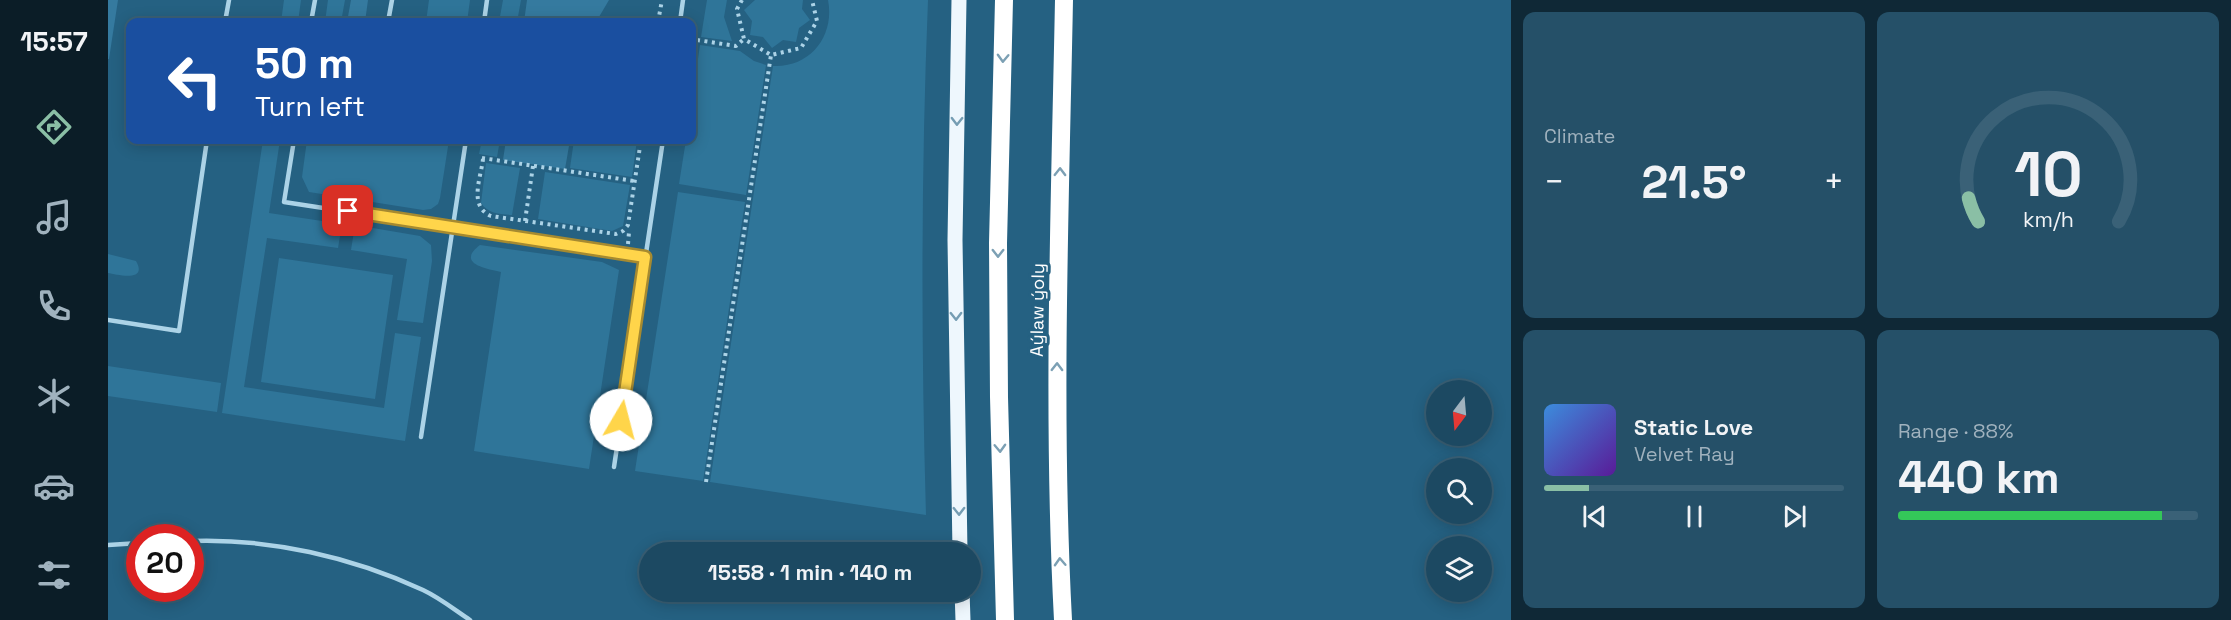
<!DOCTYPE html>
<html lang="en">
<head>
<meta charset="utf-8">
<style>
  :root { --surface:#1c4962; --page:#255068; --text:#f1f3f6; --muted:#a0b2be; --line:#3a6177; --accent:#8abfa5 }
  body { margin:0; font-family:"Space Grotesk",sans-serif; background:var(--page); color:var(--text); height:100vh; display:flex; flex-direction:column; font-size:22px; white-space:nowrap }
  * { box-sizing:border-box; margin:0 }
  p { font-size:20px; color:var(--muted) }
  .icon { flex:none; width:33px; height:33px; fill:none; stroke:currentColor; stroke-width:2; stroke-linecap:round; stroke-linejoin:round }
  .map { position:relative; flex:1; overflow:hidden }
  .drawer { display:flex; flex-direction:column; gap:12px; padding:12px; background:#0f2836; width:720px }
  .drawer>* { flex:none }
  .guide { position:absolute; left:18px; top:18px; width:570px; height:126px; border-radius:12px; box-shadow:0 3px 15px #0003,0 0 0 2px var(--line); background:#1a4fa0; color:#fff; overflow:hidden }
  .needle { width:39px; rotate:196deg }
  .fabs { position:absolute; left:1318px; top:380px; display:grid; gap:12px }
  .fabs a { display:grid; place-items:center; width:66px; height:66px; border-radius:50%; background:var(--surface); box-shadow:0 3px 15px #0003,0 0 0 2px var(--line); font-size:30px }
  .speed { position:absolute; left:18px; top:524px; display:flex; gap:12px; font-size:30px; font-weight:700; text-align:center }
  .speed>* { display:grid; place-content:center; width:78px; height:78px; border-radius:50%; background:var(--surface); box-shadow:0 3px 15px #0003,0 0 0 2px var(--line); line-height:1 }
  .speed .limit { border:9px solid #d22; background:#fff; color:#111 }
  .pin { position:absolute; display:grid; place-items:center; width:51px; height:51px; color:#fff; margin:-26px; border-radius:12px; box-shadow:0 3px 9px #0006 }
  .me { position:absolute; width:66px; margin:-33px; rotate:8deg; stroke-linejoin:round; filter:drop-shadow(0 0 4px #0008) }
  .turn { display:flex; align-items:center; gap:21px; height:126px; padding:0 30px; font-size:27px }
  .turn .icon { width:78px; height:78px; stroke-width:2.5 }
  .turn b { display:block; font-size:42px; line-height:51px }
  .big { font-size:45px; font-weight:800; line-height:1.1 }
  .drawer .widget { flex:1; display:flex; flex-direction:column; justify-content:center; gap:9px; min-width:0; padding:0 21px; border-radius:12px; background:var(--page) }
  .drawer .dial { align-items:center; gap:0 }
  .dial svg { height:156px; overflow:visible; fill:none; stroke:var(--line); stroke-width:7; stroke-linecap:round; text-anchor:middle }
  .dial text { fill:var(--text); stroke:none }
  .song { display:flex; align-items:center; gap:18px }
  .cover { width:72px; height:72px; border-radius:9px; background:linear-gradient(135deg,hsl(210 70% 55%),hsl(270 70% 35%)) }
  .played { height:6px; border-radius:3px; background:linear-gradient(90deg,var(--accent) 15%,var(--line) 15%) }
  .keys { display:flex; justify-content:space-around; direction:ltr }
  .heat { display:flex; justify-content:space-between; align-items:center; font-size:33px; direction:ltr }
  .charge { height:9px; border-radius:4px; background:linear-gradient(90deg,#34c759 88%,var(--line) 0) }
  .drawer .tiles { flex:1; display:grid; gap:12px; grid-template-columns:repeat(2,1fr) }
  .trip { position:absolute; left:531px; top:542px; width:342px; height:60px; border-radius:30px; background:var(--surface); box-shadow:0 3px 15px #0003,0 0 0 2px var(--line); font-weight:800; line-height:60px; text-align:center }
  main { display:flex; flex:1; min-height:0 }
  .tabs { display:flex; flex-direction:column; width:108px; justify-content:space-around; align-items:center; background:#0b1d27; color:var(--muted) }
  .tabs .icon { width:42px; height:42px }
  .tabs .on { color:var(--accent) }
  .tabs b { font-size:27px; color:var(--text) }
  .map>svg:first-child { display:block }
  .green { fill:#2f7599 }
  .building { fill:#357a9f }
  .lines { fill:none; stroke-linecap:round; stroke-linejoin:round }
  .path { stroke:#acd3e7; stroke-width:4; stroke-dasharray:3 4.5; stroke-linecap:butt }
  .lane { stroke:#acd3e7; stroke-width:4.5 }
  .primary { stroke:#eef7fd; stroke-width:15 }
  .highway { stroke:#fff; stroke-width:18 }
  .oneway { stroke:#7ca0b4 }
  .oneway2 { stroke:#759db3 }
  .route-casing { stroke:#a68a30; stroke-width:15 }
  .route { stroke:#ffd54a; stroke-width:10 }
  .labels { text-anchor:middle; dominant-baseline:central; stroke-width:6; stroke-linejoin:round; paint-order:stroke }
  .street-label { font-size:18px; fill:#fff; stroke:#256182 }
</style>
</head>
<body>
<main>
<nav class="tabs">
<b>15:57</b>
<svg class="icon on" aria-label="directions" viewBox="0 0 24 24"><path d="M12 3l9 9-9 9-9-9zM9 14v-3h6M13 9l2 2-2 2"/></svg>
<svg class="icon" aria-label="music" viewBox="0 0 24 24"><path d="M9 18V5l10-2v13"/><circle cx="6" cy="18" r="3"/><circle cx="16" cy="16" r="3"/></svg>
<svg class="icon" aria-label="phone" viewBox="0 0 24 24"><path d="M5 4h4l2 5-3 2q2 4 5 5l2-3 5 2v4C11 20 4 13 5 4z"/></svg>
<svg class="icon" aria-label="climate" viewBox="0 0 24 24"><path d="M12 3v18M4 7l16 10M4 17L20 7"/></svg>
<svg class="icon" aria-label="car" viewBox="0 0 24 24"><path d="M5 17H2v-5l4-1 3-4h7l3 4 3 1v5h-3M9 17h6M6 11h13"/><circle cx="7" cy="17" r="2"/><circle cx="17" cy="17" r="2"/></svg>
<svg class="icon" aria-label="filters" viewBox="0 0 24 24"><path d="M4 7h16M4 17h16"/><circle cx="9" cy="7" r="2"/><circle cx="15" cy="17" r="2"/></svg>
</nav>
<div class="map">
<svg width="1403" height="620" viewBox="0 0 1403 620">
  <rect width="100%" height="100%" fill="#256182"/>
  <path class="green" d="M176,0H193L190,22H173Z
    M220,0H237L233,22H217Z
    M321,0H362L359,22H318Z
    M395,0H413L409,22H391Z
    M599,0H619L616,17L624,41L593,37Z
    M647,0H695L694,9L702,20L691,28L688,42L675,40L664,48L655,37L642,35L644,21L636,10Z
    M720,0H820C813,172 813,343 818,515L602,482L665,66C703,68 727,35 720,0Z
    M592,45L632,51L646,61L658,65L638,195L571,184L578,140H584V100Z
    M155,140H172L161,213L234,224L230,248L159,238L136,387L276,408L287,333L313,337L297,441L114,413Z
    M199,140H341L332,198L330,204L323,209L315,210L201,192L194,177Z
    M374,140H392L389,157L371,154Z
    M466,140H529L524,177L462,168Z
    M378,163L412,168L404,215C392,214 380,214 373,203Z
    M437,172L522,185L515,226L504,231L430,219Z
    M570,192L637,202L595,481L527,471Z
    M247,225L312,236L323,245L324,261L315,323L289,320L299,259L243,250Z
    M372,245L494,262L511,270L481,469L366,451L393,272C380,269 347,264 372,245Z
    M0,254L28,261C40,282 10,275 0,273Z
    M171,258L285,275L267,399L153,382Z
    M0,366L113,383L109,412L0,396Z"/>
  <path class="building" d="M0,0H10L1,59H0Z
    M243,0H260L257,22H239Z
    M419,0H501L488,22H416Z
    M398,140H462L457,169L395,160Z"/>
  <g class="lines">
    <path class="path" d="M634,0L629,9L636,39L663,55L693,48L709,21L704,0
      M550,22L554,0
      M589,40L628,46L636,39
      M374,158L526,181
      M375,159C373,178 360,206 383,216L508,234L515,231L520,225L533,140
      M417,221L425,166
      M520,244L521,232
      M598,482L663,55"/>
    <path class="lane" d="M117,22L121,0
      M203,22L207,0
      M280,22L284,0
      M376,22L379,0
      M572,22L575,0
      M186,140L176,202L537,257
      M0,320L71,331L99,140
      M313,437L358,140
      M506,467L555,140
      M82,541C161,538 244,557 315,590C332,598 347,610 362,620
      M0,545L32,543"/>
    <path class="primary" d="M851,0L847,240L852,552
      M854,591L855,620"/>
    <path class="highway" d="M896,0L890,243L891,397L897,620
      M955,620C944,413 952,207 956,0"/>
  </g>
  <defs><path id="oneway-chevron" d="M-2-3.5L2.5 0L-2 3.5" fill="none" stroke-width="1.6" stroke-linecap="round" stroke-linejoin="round" transform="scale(1.5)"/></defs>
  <g class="oneway">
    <use href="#oneway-chevron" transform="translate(895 58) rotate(92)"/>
    <use href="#oneway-chevron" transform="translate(952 172) rotate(-89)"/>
    <use href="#oneway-chevron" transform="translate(890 253) rotate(90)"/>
    <use href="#oneway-chevron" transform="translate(949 367) rotate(-89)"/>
    <use href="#oneway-chevron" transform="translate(892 448) rotate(88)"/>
    <use href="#oneway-chevron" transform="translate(952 562) rotate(-93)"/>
  </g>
  <g class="oneway2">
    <use href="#oneway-chevron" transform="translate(849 121) rotate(91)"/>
    <use href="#oneway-chevron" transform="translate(848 316) rotate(89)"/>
    <use href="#oneway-chevron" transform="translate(851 511) rotate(89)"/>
  </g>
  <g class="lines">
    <g class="route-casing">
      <path id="route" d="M240,211L537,257L513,420"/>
    </g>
    <use href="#route" class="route"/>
  </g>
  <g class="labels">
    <g class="street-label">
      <text transform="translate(929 310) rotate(-89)">Aýlaw ýoly</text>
    </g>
  </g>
</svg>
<div class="fabs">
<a><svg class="needle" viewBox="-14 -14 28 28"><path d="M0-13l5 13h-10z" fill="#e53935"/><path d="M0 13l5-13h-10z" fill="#a0b2be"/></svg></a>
<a><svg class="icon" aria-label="search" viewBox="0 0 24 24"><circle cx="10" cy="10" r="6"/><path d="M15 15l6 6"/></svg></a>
<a><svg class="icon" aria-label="layers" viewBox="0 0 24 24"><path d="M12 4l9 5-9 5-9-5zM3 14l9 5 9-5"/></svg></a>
</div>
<div class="speed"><div class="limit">20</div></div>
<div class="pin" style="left:240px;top:211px;background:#d93025"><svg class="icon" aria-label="arrive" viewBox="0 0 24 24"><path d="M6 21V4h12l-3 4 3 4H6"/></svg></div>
<svg class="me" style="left:513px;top:420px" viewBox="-20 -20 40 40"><circle r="19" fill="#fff"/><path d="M0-13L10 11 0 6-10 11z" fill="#ffd54a"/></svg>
<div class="trip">15:58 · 1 min · 140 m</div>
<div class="guide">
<div class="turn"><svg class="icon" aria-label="left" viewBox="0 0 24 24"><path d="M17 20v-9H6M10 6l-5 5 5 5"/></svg><div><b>50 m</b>Turn left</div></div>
</div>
</div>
<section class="drawer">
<div class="tiles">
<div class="widget"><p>Climate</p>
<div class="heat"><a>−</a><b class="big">21.5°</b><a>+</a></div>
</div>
<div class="widget dial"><svg viewBox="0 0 100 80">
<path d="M14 69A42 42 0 1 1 86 69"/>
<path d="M14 69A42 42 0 0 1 9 57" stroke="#8abfa5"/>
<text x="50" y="56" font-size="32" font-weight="700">10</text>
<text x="50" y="72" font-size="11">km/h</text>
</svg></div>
<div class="widget">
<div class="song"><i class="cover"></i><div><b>Static Love</b><p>Velvet Ray</p></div></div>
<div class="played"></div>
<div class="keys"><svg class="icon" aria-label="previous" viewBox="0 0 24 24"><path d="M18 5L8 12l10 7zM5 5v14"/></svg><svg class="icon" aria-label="pause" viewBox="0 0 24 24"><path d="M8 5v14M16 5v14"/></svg><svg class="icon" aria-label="next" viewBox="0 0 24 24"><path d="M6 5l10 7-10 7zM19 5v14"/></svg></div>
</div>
<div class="widget"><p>Range · 88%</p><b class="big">440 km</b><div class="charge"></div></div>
</div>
</section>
</main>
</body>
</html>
